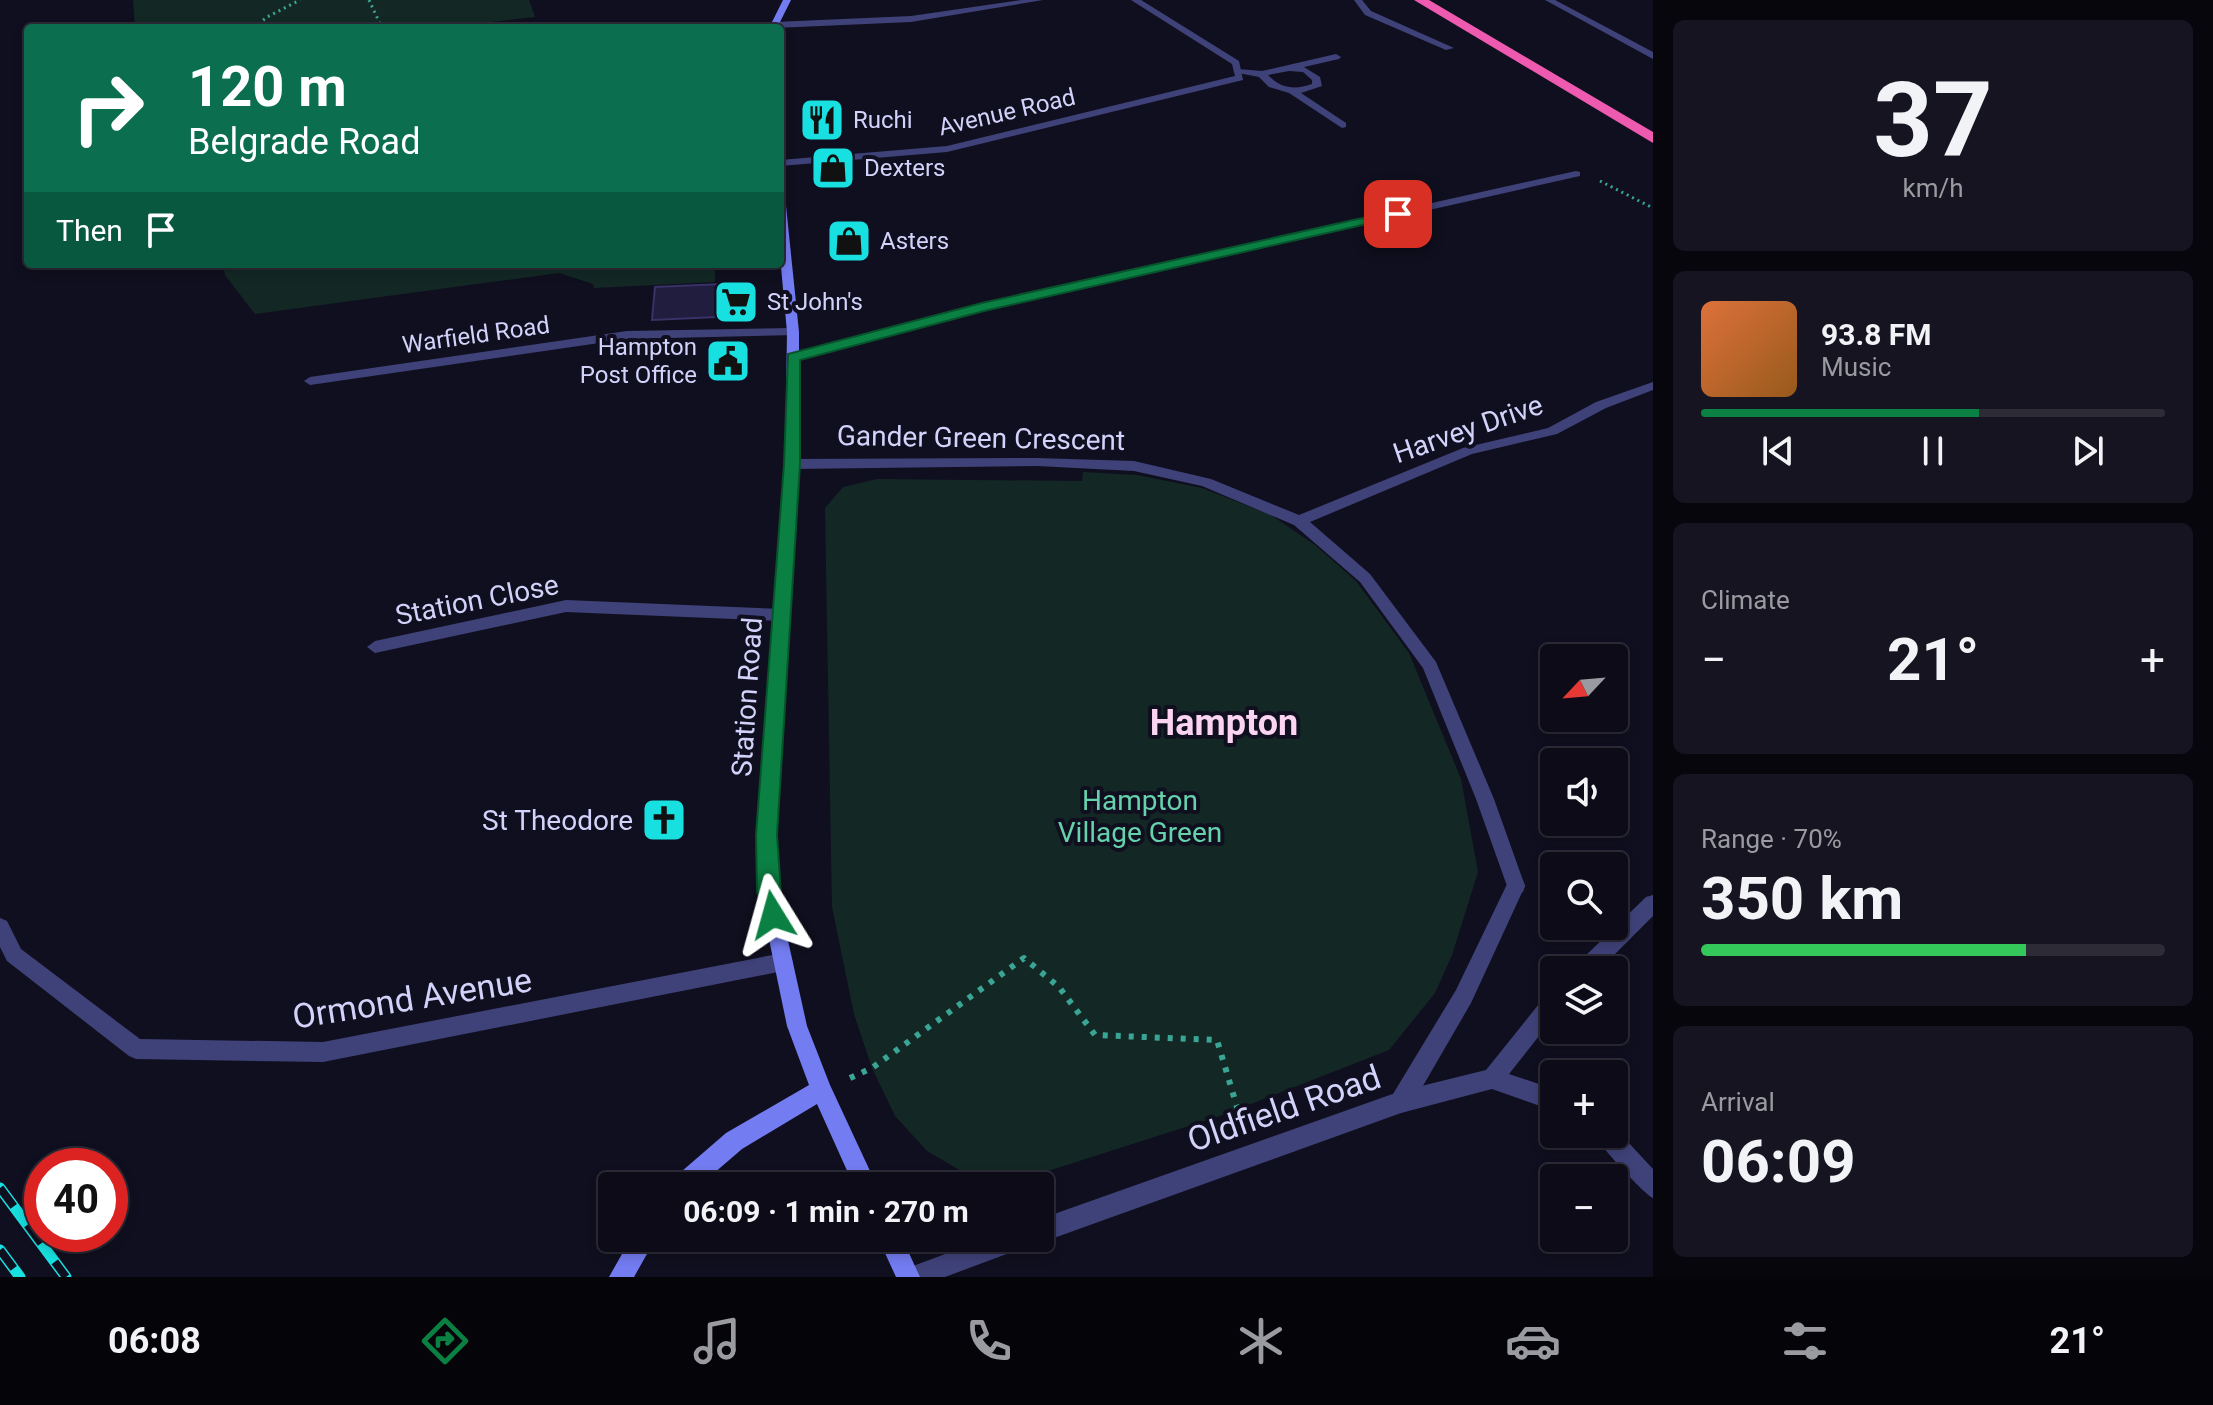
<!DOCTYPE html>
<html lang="en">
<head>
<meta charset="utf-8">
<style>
  :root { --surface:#0c0b17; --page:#151420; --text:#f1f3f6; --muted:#9a9ba1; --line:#2c2b36; --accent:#0b8043 }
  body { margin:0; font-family:Roboto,sans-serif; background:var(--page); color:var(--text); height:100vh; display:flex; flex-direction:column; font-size:30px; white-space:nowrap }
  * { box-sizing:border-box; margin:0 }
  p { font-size:26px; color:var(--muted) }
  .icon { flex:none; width:44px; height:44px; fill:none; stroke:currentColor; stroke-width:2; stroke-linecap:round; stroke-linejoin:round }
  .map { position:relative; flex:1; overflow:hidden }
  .side { display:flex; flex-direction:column; gap:20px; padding:20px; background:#07060d; width:560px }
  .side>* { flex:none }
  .hud { position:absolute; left:24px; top:24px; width:760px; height:244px; border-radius:8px; box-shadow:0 4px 12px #0003,0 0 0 2px var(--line); background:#0b6e4f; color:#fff; overflow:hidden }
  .needle { width:52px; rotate:244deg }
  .fabs { position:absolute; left:1540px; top:644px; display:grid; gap:16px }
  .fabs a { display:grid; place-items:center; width:88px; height:88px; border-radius:8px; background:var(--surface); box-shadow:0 4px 12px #0003,0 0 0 2px var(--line); font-size:40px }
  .speed { position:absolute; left:24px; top:1148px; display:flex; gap:16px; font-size:40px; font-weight:700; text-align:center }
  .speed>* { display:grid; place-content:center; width:104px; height:104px; border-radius:50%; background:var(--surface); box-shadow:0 4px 12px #0003,0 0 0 2px var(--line); line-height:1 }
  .speed .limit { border:12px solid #d22; background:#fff; color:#111 }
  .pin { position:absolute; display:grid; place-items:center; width:68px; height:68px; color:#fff; margin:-34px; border-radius:16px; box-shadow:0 4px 12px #0006 }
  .me { position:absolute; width:88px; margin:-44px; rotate:352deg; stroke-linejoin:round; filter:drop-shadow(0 0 6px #0008) }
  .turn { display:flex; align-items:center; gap:28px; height:168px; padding:0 32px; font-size:36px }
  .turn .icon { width:104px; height:104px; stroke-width:2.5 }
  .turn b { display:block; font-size:56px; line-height:68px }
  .then { display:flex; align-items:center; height:76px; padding:0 32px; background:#0003; gap:16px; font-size:30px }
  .big { font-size:60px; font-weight:700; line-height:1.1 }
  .side .card { flex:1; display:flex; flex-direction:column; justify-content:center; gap:12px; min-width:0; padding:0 28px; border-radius:12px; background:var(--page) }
  .side .dial { align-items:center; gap:0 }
  .dial b { font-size:104px; line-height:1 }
  .song { display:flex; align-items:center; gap:24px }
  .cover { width:96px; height:96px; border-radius:12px; background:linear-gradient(135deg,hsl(20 70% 55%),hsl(30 70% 35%)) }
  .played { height:8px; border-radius:4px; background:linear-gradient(90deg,var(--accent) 60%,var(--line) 60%) }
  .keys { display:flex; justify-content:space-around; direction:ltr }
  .heat { display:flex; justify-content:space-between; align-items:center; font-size:44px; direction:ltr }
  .charge { height:12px; border-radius:6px; background:linear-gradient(90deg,#34c759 70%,var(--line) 0) }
  .trip { position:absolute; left:598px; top:1172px; width:456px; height:80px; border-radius:8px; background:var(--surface); box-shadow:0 4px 12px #0003,0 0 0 2px var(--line); font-weight:700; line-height:80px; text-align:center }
  .tabs { display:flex; height:128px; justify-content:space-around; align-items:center; background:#050409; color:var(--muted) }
  .tabs .icon { width:56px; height:56px }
  .tabs .current { color:var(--accent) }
  .tabs b { font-size:36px; color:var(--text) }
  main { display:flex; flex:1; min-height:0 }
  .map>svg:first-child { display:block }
  .green { fill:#132825 }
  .building { fill:#201d3e; stroke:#373267; stroke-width:2 }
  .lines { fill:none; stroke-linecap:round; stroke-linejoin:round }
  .path-far1 { stroke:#3ba595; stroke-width:3; stroke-dasharray:2 4; stroke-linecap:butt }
  .path { stroke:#3ba595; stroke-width:6; stroke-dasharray:5 8; stroke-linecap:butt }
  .lane { fill:#3f4279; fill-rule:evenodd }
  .street { fill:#3f4279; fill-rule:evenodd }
  .secondary { fill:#737cf0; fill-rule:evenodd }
  .highway { fill:#ed5aaf; fill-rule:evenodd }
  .rail-casing { stroke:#18dfe0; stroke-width:11 }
  .rail { stroke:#100f1f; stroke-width:8; stroke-dasharray:23; stroke-linecap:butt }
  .route { fill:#0b8043; stroke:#07532c; stroke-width:2 }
  .labels { text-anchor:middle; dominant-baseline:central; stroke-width:8; stroke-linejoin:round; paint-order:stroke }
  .far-street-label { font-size:24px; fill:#d2d2fa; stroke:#100f1f }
  .far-poi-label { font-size:24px; fill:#d2d2fa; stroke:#100f1f; text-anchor:start }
  .street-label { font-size:28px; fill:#d2d2fa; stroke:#100f1f }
  .park-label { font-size:28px; fill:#66d2ac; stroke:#100f1f }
  .poi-label { font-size:28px; fill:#d2d2fa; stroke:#100f1f; text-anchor:end }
  .near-street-label { font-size:34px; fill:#d2d2fa; stroke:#100f1f }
  .district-label { font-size:36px; font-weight:bold; fill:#fad4f0; stroke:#100f1f }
</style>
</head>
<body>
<main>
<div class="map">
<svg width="1653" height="1277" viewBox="0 0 1653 1277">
  <rect width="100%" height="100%" fill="#100f1f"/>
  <path class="green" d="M133,0H529L535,17L474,24L476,28H135Z
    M223,264H683L684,267H715V282L594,288L593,284L559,273L255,314L225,275Z
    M1083,472L1137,475L1202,488L1271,515L1315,545L1356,581L1409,653L1461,779L1478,872L1452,955L1435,993L1389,1050L1223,1115L1014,1182L973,1178L927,1151L895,1116L872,1068L854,1014L832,907L825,508L843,487L877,479L1082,481Z"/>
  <path class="building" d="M722,284L717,317L652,320L655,287Z"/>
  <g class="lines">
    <path class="path-far1" d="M369,0L382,28
      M254,28L267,17L300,0
      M707,28L750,25
      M1600,181L1653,208"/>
    <path class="path" d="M850,1078L872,1068L1024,958L1059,987L1095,1035L1217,1040L1243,1127"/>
    <path class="lane" d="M1545,0H1555L1653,52V59Z
      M1336,54L1341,57L1339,59L1304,67L1320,77L1322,86L1301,93L1346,123V127L1342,128L1289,93L1269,87L1259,77L1233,72L1238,69L1262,71ZM1289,71L1303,72L1312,80V84C1295,90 1281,89 1268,75Z
      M1516,878L1523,880L1525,886L1471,1003L1409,1110L1401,1113L1393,1110L1390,1102L1393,1094L1456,990L1509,880Z"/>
    <path class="street" d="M1022,0H1043L911,22L775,28L771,25L775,22L911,16Z
      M1131,0H1141L1239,61L1243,80L947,152L780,166V160L947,146L1235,76L1232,64Z
      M1354,0H1362L1371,11L1454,48L1446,50L1365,15Z
      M1576,171L1580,172V176L984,310L793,361L787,357L789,354L982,303Z
      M793,328L799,332L797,335L627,339L310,385L304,381L310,377L627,331Z
      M1653,382V390L1606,408L1557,434L1472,454L1310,522L1370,574L1436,662L1494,799L1525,886L1523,892L1516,894L1509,892L1507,886L1476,799L1423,668L1360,582L1294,525L1202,486L1134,471L1037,466L792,469L785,464L792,459L1037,458L1134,461L1211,479L1299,515L1463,448L1548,428L1596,402Z
      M566,600L782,609L790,615L782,621L566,612L375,653L367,647L375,641Z
      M1653,895V916L1599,970H1575L1578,963L1646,897Z
      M0,918L7,921L21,949L140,1039L323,1042L783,953L790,956L793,962L790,968L783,971L323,1062L136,1059L129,1056L7,961L0,947Z
      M1554,991V1017L1509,1074L1554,1089V1111L1492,1089L1401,1113L1040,1243L1031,1238L1028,1246L945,1277H901L905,1269L988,1238H1040V1219L1401,1091L1486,1070L1547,994Z
      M1614,1127L1653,1169V1198C1644,1194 1598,1144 1594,1134H1614Z"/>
    <path class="secondary" d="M783,0H791L777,28H769Z
      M780,193L785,196L799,332V464L776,835L777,891L807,1026L830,1085L877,1186H854L817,1104L742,1149L699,1186H671L674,1178L726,1133L809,1085L787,1026L759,891L758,835L785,464L787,332L780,256Z
      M631,1238H656L634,1277H609Z
      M878,1238H902L920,1277H896Z"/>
    <path class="highway" d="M1414,0H1429L1653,132V143Z"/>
    <g class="rail-casing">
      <path id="rail" d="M0,1188L66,1277
        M0,1250L20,1277"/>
    </g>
    <use href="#rail" class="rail"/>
  </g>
  <path class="route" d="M1398,210L1404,214L1402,216L984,311L800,360V464L777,835C778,849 783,916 781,922L773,925L765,922L757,891L756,835L784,464L788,354L982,303Z"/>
  <defs>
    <g id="restaurant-square" transform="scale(2.3)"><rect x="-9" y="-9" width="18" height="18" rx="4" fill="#18dfe0" stroke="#100f1f"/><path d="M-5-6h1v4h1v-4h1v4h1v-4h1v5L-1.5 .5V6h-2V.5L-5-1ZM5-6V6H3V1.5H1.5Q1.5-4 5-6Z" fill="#111"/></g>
    <g id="shop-square" transform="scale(2.3)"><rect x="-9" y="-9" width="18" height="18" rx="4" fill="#18dfe0" stroke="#100f1f"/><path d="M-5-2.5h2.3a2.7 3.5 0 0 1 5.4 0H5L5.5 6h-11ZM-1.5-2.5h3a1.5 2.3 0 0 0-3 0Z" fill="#111"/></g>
    <g id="supermarket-square" transform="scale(2.3)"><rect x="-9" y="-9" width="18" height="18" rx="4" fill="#18dfe0" stroke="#100f1f"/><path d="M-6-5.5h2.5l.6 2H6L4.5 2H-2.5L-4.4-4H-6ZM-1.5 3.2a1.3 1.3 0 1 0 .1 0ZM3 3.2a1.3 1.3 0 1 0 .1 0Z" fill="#111"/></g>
    <g id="civic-square" transform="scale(2.3)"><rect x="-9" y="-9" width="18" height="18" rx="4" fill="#18dfe0" stroke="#100f1f"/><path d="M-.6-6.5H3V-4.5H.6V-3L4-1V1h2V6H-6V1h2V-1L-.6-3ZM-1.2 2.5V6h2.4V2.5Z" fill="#111"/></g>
    <g id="church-square" transform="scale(2.3)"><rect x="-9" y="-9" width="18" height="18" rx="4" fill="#18dfe0" stroke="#100f1f"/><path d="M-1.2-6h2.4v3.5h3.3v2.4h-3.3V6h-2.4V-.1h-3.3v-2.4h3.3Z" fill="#111"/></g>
  </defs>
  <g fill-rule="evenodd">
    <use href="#restaurant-square" x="822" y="120"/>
    <use href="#shop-square" x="833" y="168"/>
    <use href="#shop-square" x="849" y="241"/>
    <use href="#supermarket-square" x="736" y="302"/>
    <use href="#civic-square" x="728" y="361"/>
    <use href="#church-square" x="664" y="820"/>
  </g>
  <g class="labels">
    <g class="far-street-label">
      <text transform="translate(1007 112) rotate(-13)">Avenue Road</text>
      <text transform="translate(476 335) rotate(-8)">Warfield Road</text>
    </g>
    <g class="far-poi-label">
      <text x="853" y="120">Ruchi</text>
      <text x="864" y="168">Dexters</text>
      <text x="880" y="241">Asters</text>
      <text x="767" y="302">St John's</text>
      <text x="697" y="347" text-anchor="end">Hampton<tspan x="697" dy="28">Post Office</tspan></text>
    </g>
    <g class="street-label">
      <text transform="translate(1468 429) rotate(-19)">Harvey Drive</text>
      <text transform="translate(981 438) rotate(1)">Gander Green Crescent</text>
      <text transform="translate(477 600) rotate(-11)">Station Close</text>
      <text transform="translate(747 697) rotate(-86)">Station Road</text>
    </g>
    <g class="park-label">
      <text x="1140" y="800">Hampton<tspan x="1140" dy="32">Village Green</tspan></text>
    </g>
    <g class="poi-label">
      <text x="633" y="820">St Theodore</text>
    </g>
    <g class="near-street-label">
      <text transform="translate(412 998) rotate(-9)">Ormond Avenue</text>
      <text transform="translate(1284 1108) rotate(-19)">Oldfield Road</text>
    </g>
    <g class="district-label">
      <text x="1224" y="723">Hampton</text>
    </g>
  </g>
</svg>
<div class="fabs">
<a><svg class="needle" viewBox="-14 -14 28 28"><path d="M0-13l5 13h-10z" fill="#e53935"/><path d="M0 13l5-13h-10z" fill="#9a9ba1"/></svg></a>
<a><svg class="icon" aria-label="sound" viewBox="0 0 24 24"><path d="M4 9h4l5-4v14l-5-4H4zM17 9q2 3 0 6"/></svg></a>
<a><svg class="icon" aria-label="search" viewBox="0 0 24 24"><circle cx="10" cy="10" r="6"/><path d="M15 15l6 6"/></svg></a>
<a><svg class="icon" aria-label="layers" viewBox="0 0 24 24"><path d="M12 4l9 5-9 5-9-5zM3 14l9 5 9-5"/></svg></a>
<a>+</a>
<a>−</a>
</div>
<div class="speed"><div class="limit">40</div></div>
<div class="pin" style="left:1398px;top:214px;background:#d93025"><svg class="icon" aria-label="arrive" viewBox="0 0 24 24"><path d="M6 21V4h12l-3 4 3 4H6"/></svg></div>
<svg class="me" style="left:773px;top:915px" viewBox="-20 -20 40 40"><path d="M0-17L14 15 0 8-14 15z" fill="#0b8043" stroke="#fff" stroke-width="4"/></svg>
<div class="trip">06:09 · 1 min · 270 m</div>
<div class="hud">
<div class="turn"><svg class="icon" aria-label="right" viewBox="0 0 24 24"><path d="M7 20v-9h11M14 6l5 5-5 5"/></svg><div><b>120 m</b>Belgrade Road</div></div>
<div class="then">Then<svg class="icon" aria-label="arrive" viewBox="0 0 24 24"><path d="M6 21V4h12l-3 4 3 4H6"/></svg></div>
</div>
</div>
<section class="side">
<div class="card dial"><b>37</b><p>km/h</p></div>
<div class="card">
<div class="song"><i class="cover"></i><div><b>93.8 FM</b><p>Music</p></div></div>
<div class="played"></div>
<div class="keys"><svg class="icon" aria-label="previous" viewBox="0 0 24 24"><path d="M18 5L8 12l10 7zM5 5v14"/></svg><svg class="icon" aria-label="pause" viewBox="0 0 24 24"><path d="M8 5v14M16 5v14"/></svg><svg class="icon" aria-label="next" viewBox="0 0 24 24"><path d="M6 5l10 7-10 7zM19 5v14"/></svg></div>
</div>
<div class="card"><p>Climate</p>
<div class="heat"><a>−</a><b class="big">21°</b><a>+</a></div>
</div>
<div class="card"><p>Range · 70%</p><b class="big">350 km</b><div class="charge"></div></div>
<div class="card"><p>Arrival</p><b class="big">06:09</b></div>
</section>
</main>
<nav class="tabs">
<b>06:08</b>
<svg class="icon current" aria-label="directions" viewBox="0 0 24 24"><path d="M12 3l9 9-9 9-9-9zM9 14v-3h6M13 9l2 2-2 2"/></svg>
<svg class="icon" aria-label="music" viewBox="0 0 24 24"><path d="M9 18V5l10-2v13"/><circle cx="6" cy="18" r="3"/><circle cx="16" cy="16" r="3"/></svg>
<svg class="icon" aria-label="phone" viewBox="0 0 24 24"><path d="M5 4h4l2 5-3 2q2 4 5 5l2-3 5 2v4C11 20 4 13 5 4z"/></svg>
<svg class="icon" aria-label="climate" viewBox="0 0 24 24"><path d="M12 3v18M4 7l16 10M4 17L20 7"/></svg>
<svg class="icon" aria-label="car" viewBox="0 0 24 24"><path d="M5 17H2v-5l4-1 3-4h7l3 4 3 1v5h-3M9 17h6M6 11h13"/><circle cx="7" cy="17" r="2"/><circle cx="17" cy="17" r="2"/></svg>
<svg class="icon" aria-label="filters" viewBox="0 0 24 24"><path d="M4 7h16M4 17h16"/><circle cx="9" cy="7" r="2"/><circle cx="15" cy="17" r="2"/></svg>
<b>21°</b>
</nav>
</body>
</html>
